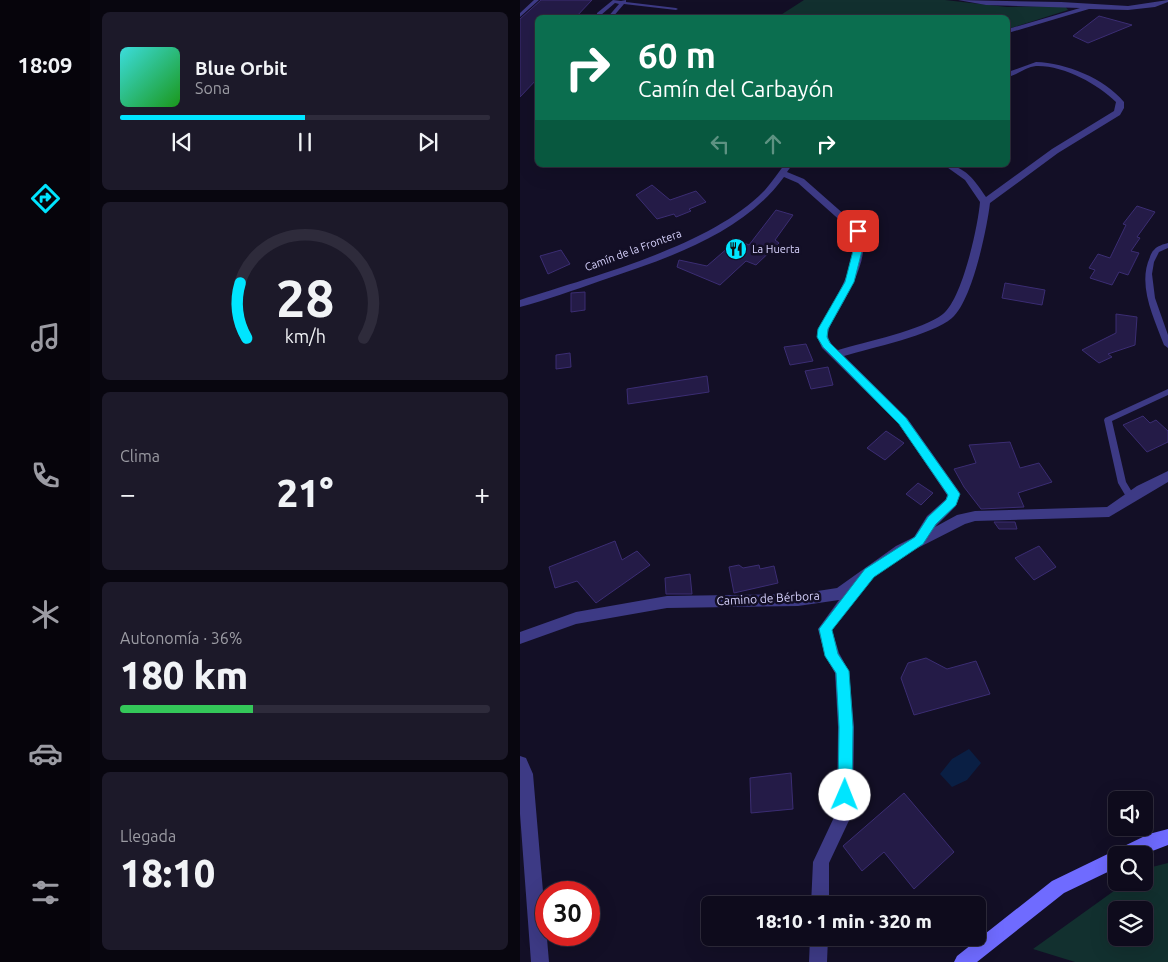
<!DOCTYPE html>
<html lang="es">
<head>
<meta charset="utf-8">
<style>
  :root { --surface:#0e0b1c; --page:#1c1929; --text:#f1f3f6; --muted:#9b9ba3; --line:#2e2b3b; --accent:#00e5ff }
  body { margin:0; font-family:Ubuntu,sans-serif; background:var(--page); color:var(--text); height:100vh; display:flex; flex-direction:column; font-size:19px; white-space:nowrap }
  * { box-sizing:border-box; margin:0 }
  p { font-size:16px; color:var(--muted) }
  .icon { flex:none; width:28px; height:28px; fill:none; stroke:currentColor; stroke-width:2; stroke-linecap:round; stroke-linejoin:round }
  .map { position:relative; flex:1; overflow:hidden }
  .side { display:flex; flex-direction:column; gap:12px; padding:12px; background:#08060f; width:430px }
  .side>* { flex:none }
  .hud { position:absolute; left:15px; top:15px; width:475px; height:152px; border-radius:8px; box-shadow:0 5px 20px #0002,0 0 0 1px var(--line); background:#0b6e4f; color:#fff; overflow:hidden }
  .tools { position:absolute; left:588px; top:791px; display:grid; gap:10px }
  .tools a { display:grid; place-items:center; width:45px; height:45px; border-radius:8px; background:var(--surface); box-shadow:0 5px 20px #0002,0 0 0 1px var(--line); font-size:25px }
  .speed { position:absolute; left:15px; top:881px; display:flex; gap:10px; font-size:25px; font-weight:700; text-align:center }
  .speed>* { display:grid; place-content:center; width:65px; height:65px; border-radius:50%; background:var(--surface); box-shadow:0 5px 20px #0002,0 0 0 1px var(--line); line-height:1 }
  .speed .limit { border:8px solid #d22; background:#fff; color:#111 }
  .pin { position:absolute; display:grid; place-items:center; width:42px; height:42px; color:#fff; margin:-21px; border-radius:10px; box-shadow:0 2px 8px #0006 }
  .me { position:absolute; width:55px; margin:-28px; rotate:1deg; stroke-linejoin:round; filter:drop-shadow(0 0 4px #0008) }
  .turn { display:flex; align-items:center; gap:18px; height:105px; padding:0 20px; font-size:22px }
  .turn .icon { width:65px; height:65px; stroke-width:2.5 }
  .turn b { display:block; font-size:35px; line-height:42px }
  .lanes { display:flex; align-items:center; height:48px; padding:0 20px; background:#0003; justify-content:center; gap:25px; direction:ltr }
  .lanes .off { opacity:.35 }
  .big { font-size:38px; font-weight:800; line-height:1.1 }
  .side .card { flex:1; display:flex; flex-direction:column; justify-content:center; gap:8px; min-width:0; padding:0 18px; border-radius:8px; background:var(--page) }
  .side .dial { align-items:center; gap:0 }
  .dial svg { height:130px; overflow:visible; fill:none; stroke:var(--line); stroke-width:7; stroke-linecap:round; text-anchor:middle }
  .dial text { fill:var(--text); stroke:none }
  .song { display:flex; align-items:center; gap:15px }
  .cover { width:60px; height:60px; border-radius:8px; background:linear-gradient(135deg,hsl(180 70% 55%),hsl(120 70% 35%)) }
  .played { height:5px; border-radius:2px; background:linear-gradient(90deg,var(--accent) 50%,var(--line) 50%) }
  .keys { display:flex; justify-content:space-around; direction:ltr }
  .heat { display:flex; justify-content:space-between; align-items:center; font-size:28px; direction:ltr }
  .charge { height:8px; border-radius:4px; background:linear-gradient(90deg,#34c759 36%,var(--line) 0) }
  .trip { position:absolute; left:181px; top:896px; width:285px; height:50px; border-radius:8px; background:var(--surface); box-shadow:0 5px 20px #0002,0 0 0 1px var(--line); font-weight:800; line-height:50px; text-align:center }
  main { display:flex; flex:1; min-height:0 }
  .menu { display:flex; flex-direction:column; width:90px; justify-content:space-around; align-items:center; background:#06040b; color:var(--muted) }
  .menu .icon { width:35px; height:35px }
  .menu .selected { color:var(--accent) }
  .menu b { font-size:22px; color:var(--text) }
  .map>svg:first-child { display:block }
  .green { fill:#12302f; fill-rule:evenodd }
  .water { fill:#0a1f44 }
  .building { fill:#241b47; stroke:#3b2d73 }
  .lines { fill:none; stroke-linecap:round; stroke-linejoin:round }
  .lane { fill:#3d3a85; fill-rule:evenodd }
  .street { fill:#3d3a85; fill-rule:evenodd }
  .secondary { fill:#6f6bff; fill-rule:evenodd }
  .route { fill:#00e5ff; stroke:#0095a6 }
  .labels { text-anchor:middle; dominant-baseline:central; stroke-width:5; stroke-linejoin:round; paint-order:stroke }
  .far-poi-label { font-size:11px; fill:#d9d4ff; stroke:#130f26; text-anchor:start }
  .far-street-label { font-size:11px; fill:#d9d4ff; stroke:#130f26 }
  .street-label { font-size:12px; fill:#d9d4ff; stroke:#130f26 }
</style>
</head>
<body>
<main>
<nav class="menu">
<b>18:09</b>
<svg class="icon selected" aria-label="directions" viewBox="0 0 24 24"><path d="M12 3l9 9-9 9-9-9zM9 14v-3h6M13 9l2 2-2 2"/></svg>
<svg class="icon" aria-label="music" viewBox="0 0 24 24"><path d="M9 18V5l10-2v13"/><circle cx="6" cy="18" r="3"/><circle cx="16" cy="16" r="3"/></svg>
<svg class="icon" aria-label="phone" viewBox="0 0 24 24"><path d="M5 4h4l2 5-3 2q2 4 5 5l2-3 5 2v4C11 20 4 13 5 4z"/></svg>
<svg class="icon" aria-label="climate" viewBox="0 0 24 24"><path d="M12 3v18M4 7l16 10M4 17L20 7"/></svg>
<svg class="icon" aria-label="car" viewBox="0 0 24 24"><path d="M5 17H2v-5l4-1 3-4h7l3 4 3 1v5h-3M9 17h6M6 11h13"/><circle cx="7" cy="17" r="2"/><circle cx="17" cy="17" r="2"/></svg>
<svg class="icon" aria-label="filters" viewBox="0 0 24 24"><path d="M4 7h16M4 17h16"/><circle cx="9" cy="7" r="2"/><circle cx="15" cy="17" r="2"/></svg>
</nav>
<section class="side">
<div class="card">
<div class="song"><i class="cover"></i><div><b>Blue Orbit</b><p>Sona</p></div></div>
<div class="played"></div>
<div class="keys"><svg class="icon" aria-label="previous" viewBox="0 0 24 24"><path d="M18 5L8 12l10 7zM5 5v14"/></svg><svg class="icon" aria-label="pause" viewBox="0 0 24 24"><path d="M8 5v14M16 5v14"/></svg><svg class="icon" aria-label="next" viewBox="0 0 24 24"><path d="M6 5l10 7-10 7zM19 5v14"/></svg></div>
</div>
<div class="card dial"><svg viewBox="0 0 100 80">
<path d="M14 69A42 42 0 1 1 86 69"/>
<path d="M14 69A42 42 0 0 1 10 35" stroke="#00e5ff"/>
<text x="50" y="56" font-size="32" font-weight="700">28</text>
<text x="50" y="72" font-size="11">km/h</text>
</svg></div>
<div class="card"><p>Clima</p>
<div class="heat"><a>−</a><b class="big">21°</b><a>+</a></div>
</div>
<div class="card"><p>Autonomía · 36%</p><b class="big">180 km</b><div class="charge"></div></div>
<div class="card"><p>Llegada</p><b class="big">18:10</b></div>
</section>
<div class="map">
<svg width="648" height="962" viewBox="0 0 648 962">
  <rect width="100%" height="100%" fill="#130f26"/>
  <path class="green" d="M284,0H425L487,7L545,6L548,10L488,29V18H256Z
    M648,863V962H555L513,949L605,883L624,882V869ZM596,910H624V938H596Z"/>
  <path class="water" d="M449,749L461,763L447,780L432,787L420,774L432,759Z"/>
  <path class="building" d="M21,0H72L55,18H18V78L0,97V19Z
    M579,16L612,25L568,43L553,36Z
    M132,185L150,200L176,191L186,202L169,209L171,211L156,217L154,214L137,219L116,195Z
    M617,206L635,212L617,237L620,238L611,251L619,253L608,275L599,272L592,285L570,278L575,270L569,268L578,254L590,258L606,225L603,224Z
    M256,210L273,215L255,240L259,243L236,265L226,261L200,285L157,267L159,260L187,266L217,240L229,245Z
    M41,250L50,264L28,274L20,256Z
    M485,283L525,290L522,305L482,298Z
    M65,292V310L51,312V293Z
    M596,314L617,317L615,345L588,354L592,357L579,363L562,350L596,333Z
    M286,344L293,361L270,365L264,347Z
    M50,353L51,367L36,369V355Z
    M308,367L313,385L291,389L285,371Z
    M187,376L189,392L108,404L107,389Z
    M623,416L630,423L636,420L648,431V442L627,452L603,425Z
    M366,431L384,443L365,460L347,448Z
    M490,442L500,468L519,463L532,482L498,493L504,507L461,509L444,487L434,469L456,463L449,445Z
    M398,483L413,493L401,505L386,494Z
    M474,522H495L497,529H479Z
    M95,541L102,560L117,551L130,565L76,603L57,581L35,588L29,567Z
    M519,546L536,567L514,580L495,558Z
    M219,565L223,568L239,565L240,569L254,566L258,583L214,593L209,567Z
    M170,574L172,594H146L145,578Z
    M406,658L427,669L456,661L470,694L394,715L381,678L388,663Z
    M271,773L273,809L231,813L230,778Z
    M384,793L434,852L394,889L364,852L342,871L323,846Z"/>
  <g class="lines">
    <path class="lane" d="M14,0H19L0,17V13Z
      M93,0L101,1L106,0V2L156,8L158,9L156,10L104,4L92,18H87L99,4L95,3L81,15H77V13Z
      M648,243V248L639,252L634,262L632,274L635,298L648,335V348L644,345C634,318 617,285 630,257C630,256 633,250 634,250C637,246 644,244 648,243Z
      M648,389V395L592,421L606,482L615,497L614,500H608L598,483L584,420L585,418Z"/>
    <path class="street" d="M438,0L541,2L608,6L648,0V2L635,7L608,10L569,9L488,33V29L560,8L466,5Z
      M516,62C546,63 584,78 604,102V108L600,115L538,153L470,203C467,229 452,301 432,318C412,335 351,348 324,356L387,418L438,490L440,494L436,506L415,527L437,515L455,511L587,507L617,486L648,471V482L589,517L455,521L445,524L386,554L344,584L343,590L312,630L319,653L329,671L334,727L333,812L309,863V905H291L293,862L317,811L318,727L315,673L305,656L298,629L319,600L278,606L147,608L56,624L0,644V632L56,612L147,596L278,594L317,588L376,546L394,537L407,516L426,499L427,495L379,424L302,348L297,337L298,329C314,301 339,265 333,232L278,183L264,177C222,235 145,259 80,281C54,290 27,300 0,307V300C73,276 192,246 245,190C252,182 258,173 264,165H272L267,172L284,179L343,231C348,259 332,287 319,310C315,318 308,326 308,335C308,341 313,346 318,350C345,342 403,330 423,314C442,299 458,227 460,202L445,180L424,165C445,165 455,181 466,197L532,149L594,111L596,102C578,84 543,65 516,66C506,67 497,75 488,77V72Z
      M0,756L6,758L13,774L29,962H11L0,814Z
      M290,938H308L307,962H289Z"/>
    <path class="secondary" d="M648,829V845L622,855H596V868L544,893L457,962H434L437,956L532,881L629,834Z"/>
  </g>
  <path class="route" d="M335,229L342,231L345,238L344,243L334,282L308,329L307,337L310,343L386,418L440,494L436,505L416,524L403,544L354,577L312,630L318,654L329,671L333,727L332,795L330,800L325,802L320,800L318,795L319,727L316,673L305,656L299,629L345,569L395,537L408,517L426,500L428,495L379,424L303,347L297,337L298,329L325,282L335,243Z"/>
  <defs>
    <g id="restaurant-disc" transform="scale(1.125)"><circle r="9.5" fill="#00e5ff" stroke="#130f26"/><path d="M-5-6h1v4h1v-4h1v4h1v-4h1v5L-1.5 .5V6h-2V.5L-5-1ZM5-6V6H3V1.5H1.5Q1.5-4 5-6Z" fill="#111"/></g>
  </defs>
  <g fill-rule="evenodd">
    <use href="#restaurant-disc" x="216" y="249"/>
  </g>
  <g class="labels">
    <g class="far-poi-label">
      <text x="232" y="249">La Huerta</text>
    </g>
    <g class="far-street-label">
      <text transform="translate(113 250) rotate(-20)">Camín de la Frontera</text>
    </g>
    <g class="street-label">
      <text transform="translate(248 598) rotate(-3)">Camino de Bérbora</text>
    </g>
  </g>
</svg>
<div class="tools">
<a><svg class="icon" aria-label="sound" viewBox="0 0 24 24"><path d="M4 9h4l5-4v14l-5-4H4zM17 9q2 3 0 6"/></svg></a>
<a><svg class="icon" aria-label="search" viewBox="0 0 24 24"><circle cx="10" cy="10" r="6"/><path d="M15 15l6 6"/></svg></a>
<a><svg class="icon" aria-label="layers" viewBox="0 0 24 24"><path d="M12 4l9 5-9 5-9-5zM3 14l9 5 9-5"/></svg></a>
</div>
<div class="speed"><div class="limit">30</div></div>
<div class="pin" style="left:338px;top:231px;background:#d93025"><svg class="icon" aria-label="arrive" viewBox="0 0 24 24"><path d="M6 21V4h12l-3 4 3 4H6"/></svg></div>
<svg class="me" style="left:325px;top:795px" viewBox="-20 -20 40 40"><circle r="19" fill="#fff"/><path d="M0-13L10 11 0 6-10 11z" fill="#00e5ff"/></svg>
<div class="trip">18:10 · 1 min · 320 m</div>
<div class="hud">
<div class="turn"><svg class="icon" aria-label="right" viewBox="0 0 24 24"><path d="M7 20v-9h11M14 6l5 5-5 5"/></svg><div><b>60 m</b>Camín del Carbayón</div></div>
<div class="lanes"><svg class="icon off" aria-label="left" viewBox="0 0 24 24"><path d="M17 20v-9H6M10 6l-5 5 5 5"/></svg><svg class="icon off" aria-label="ahead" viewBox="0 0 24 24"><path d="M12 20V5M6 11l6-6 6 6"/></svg><svg class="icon" aria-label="right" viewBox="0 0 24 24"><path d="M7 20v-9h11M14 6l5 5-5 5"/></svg></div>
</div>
</div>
</main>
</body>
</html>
